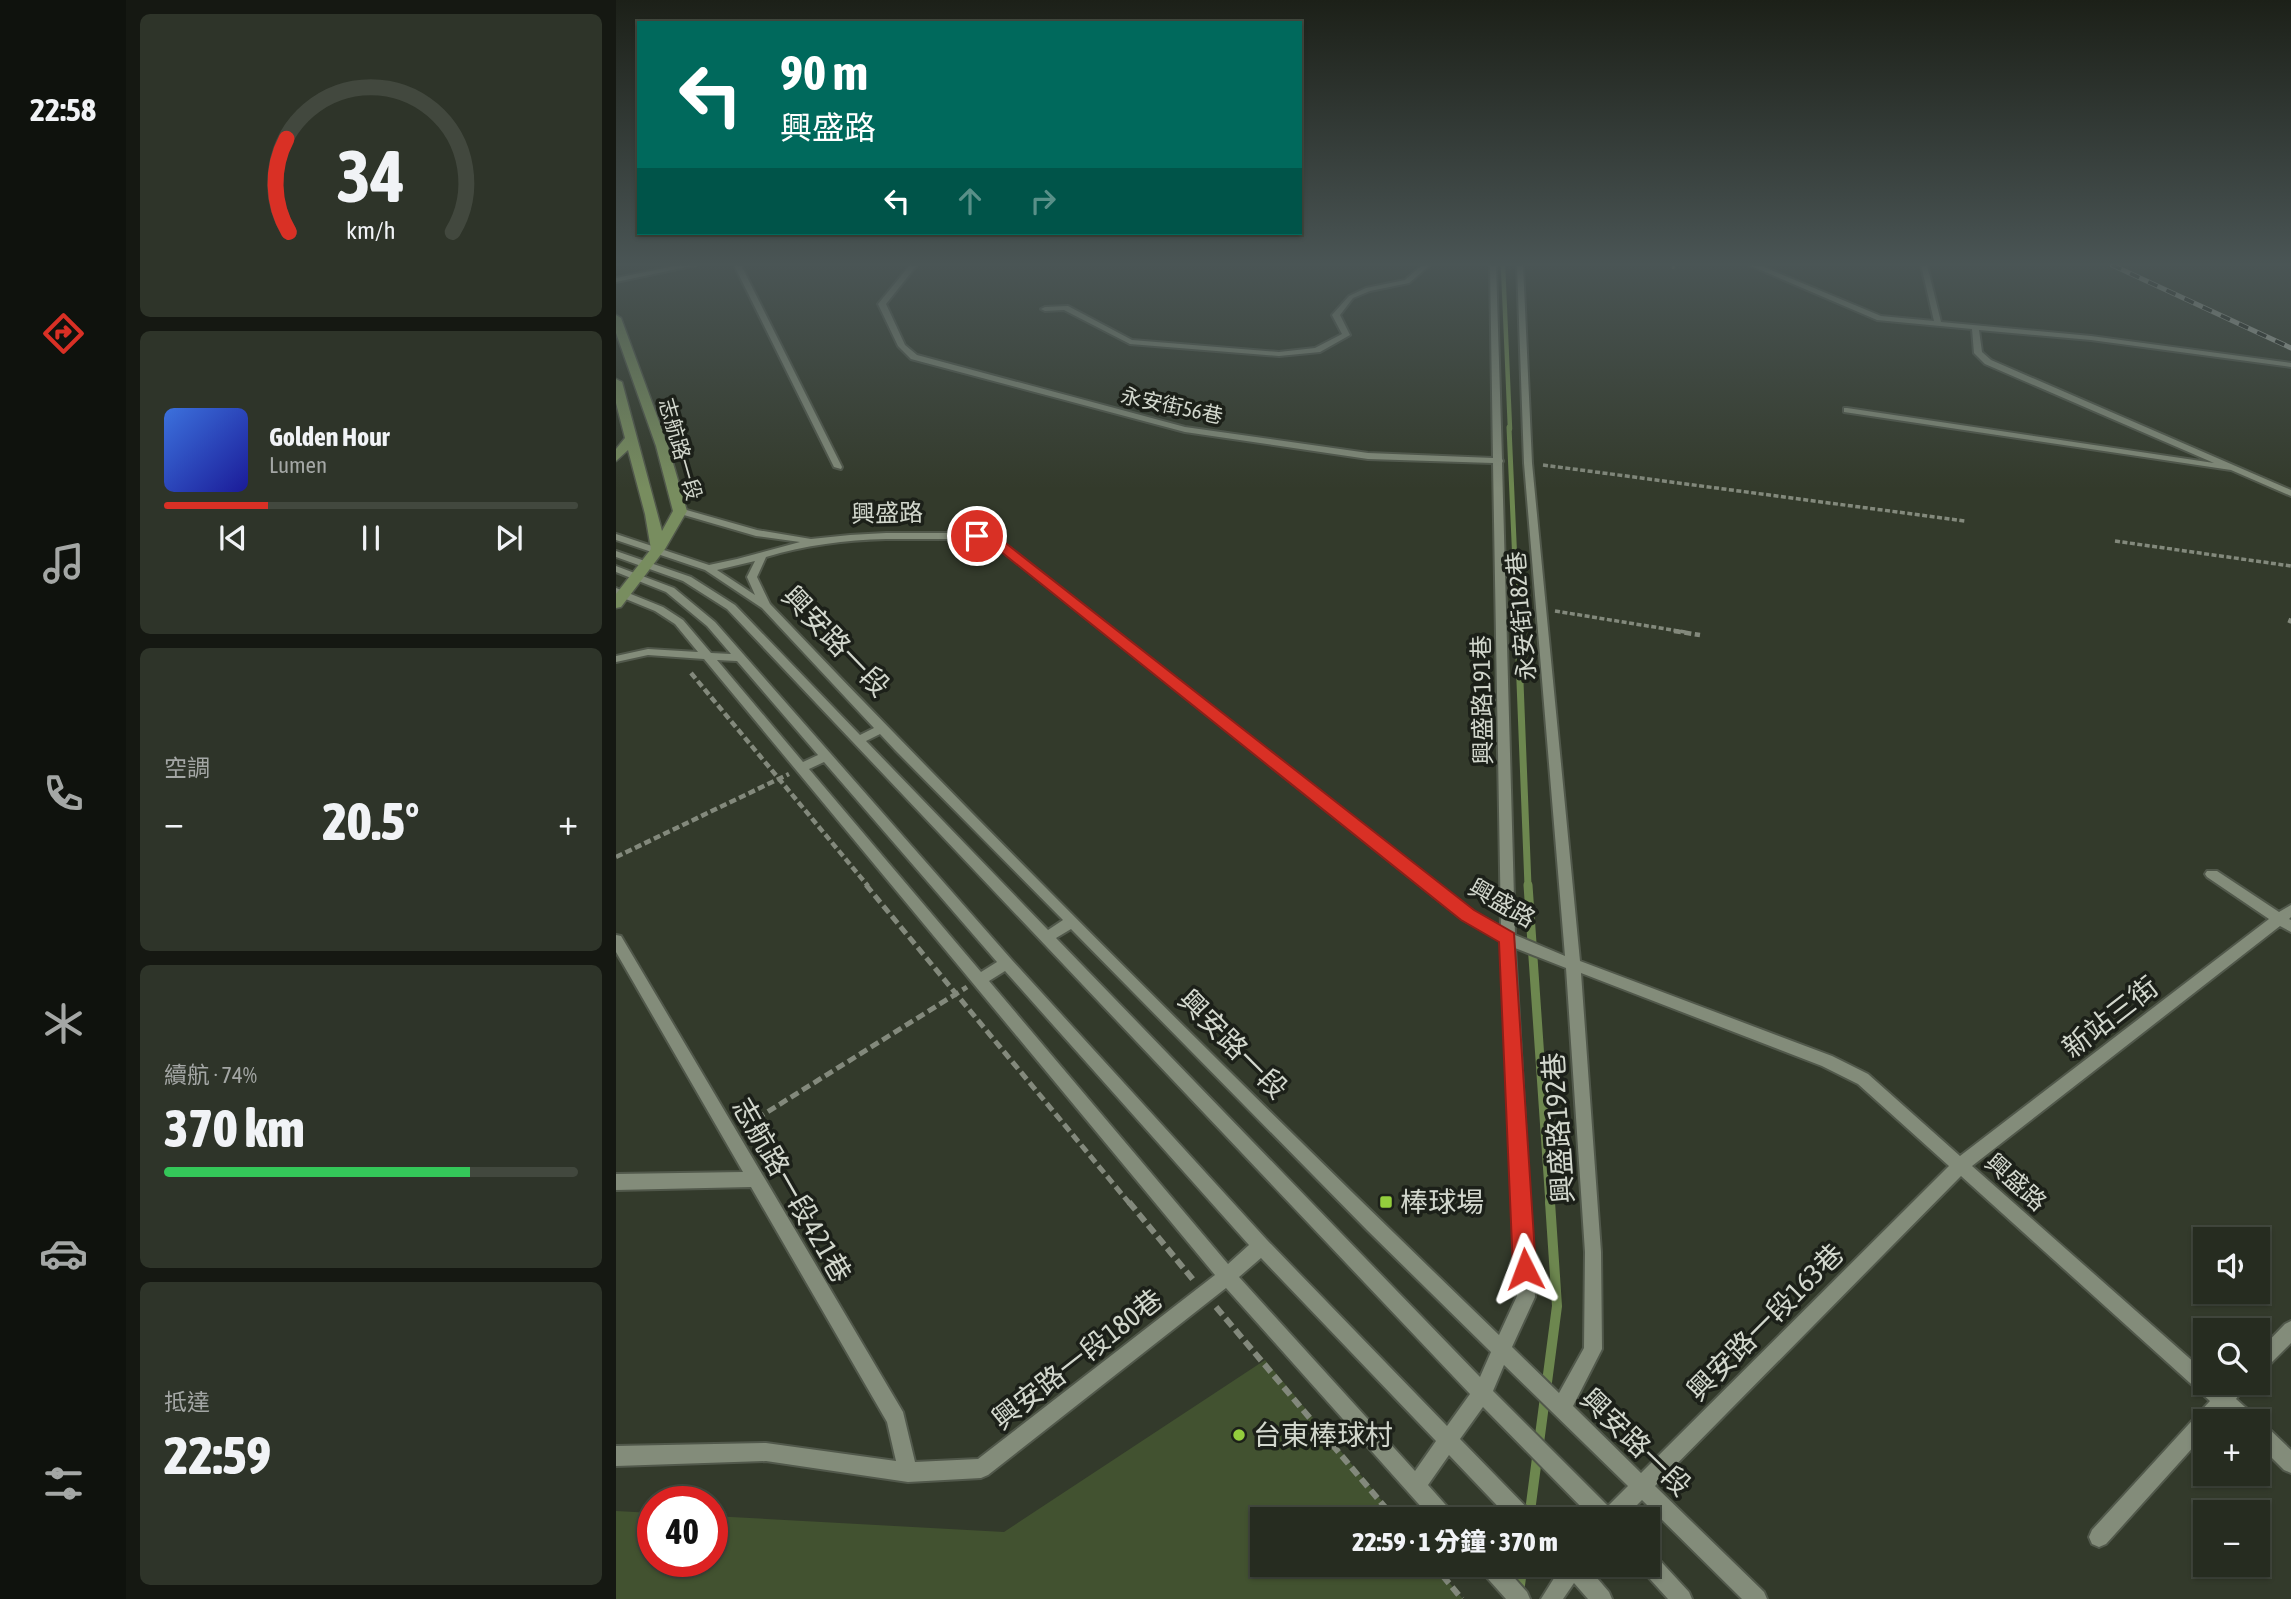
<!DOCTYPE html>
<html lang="zh-TW">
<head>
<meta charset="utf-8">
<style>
  :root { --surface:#262c20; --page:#2e3429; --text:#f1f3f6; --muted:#a4a7a5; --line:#42483e; --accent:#d93025 }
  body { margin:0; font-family:"Asap Condensed","Noto Sans TC",sans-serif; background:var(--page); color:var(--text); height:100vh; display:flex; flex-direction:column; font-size:26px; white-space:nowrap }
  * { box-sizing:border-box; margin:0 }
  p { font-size:23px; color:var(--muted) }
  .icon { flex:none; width:38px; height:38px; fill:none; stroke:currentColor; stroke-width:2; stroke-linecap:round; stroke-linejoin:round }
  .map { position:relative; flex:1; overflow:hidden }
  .drawer { display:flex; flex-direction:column; gap:14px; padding:14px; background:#151812; width:490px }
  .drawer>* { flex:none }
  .top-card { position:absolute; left:21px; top:21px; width:665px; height:214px; border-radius:0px; box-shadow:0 2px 5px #0004,0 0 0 2px var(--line); background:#00695c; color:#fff; overflow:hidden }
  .buttons { position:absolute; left:1577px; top:1227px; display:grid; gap:14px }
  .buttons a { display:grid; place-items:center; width:77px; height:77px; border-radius:0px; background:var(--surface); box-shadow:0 2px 5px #0004,0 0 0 2px var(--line); font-size:35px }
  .speed { position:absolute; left:21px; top:1486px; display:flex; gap:14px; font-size:35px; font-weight:700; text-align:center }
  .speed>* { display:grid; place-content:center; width:91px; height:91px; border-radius:50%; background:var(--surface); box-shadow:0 2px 5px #0004,0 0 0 2px var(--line); line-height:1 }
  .speed .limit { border:10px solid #d22; background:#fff; color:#111 }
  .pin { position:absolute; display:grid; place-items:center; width:60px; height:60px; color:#fff; margin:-30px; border:4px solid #fff; border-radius:50%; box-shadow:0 2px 7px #0007 }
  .me { position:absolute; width:77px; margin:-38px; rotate:357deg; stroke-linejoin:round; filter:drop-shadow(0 0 5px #0008) }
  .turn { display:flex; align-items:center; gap:24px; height:147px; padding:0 28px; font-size:32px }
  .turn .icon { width:91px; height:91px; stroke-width:2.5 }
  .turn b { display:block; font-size:49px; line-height:60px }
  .lanes { display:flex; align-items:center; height:66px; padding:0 28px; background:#0003; justify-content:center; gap:35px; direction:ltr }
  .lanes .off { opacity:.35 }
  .big { font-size:52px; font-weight:800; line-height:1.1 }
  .drawer .tile { flex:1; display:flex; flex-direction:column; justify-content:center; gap:10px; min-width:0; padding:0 24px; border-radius:10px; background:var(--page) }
  .drawer .dial { align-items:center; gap:0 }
  .dial svg { height:182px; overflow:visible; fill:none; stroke:var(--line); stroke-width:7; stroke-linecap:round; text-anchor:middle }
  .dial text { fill:var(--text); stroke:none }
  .song { display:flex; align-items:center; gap:21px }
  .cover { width:84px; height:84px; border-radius:10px; background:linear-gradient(135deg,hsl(220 70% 55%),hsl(240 70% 35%)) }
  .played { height:7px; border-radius:4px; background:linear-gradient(90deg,var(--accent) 25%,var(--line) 25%) }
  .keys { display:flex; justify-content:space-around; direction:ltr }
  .heat { display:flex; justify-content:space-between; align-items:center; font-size:38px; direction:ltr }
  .charge { height:10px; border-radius:5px; background:linear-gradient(90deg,#34c759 74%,var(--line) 0) }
  .trip { position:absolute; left:634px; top:1507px; width:410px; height:70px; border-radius:0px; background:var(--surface); box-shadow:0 2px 5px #0004,0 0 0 2px var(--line); font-weight:800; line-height:70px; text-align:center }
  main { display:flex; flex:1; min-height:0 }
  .tabs { display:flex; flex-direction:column; width:126px; justify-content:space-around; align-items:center; background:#0f120d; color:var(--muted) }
  .tabs .icon { width:49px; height:49px }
  .tabs .current { color:var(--accent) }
  .tabs b { font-size:32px; color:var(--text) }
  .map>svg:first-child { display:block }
  .green { fill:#425230 }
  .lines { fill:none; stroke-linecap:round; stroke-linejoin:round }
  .stream-far4 { stroke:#6d874f; stroke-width:4.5 }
  .stream-far3 { stroke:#6d874f; stroke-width:5 }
  .stream-far2 { stroke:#6d874f; stroke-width:7 }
  .stream-far1 { stroke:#6d874f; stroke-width:9 }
  .stream { stroke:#6d874f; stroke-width:10 }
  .minor-casing { stroke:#51584b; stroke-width:4 }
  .major-casing { stroke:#51584b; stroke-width:3 }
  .path-far4 { stroke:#83897c; stroke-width:2.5; stroke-dasharray:4.5 2; stroke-linecap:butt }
  .path-far3 { stroke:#83897c; stroke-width:3.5; stroke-dasharray:5 2.5; stroke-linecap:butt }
  .path-far2 { stroke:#83897c; stroke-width:4.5; stroke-dasharray:7 3.5; stroke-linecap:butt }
  .path-far1 { stroke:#83897c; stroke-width:5; stroke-dasharray:9 4.5; stroke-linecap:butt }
  .path { stroke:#83897c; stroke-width:6; stroke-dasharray:10 5; stroke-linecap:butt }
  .minor { fill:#838c7a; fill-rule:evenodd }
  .major { fill:#788d5f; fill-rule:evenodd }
  .rail-casing { stroke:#b7bdb2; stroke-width:5 }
  .rail { stroke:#1c2019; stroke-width:3.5; stroke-dasharray:10; stroke-linecap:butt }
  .route { fill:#d93025; stroke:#8d1f18; stroke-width:2 }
  .poi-dot { fill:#93cd3d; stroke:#1c2019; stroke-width:2.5 }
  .labels { text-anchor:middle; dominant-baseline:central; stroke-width:7; stroke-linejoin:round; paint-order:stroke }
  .far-street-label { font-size:21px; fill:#d2d7cd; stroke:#1c2019 }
  .street-label { font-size:24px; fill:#d2d7cd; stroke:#1c2019 }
  .near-street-label { font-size:28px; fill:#d2d7cd; stroke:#1c2019 }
  .near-poi-label { font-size:28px; fill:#d2d7cd; stroke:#1c2019; text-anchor:start }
</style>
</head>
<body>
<main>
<nav class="tabs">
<b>22:58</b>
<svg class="icon current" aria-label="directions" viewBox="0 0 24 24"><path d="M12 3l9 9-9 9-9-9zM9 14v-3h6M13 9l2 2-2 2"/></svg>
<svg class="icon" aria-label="music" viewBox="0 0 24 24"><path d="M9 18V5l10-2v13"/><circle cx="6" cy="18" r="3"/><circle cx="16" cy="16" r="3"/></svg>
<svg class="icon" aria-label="phone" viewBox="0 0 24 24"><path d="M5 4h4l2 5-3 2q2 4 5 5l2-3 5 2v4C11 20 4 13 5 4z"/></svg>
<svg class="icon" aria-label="climate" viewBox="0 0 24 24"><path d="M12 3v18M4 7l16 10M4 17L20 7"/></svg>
<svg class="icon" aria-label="car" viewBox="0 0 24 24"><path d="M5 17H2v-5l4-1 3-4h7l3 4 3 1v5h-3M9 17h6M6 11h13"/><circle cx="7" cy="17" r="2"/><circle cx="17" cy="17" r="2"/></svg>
<svg class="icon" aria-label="filters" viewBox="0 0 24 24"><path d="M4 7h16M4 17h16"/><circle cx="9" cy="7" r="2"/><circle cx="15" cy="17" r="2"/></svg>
</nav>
<section class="drawer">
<div class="tile dial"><svg viewBox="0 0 100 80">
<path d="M14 69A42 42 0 1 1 86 69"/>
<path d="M14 69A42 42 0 0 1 13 28" stroke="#d93025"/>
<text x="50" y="56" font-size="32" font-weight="700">34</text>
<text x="50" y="72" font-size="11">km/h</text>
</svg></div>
<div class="tile">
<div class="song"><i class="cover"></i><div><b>Golden Hour</b><p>Lumen</p></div></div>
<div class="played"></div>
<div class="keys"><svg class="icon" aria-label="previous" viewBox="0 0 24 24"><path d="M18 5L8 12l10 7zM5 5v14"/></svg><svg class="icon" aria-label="pause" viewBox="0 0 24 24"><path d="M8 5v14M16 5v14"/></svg><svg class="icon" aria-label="next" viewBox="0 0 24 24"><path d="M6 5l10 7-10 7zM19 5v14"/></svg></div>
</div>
<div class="tile"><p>空調</p>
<div class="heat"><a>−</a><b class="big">20.5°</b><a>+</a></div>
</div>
<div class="tile"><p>續航 · 74%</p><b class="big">370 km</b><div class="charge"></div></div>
<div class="tile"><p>抵達</p><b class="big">22:59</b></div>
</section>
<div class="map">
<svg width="1675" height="1599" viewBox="0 0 1675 1599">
  <rect width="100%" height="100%" fill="#333a2b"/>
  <path class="green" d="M649,1360L781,1519H646V1564L818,1565L847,1599H0V1511L37,1513V1561H96V1516L388,1532Z"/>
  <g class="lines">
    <path class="stream-far4" d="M887,265L894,429"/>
    <path class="stream-far3" d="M893,427L902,632"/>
    <path class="stream-far2" d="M902,631L912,886"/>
    <path class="stream-far1" d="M912,885L934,1204"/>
    <path class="stream" d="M913,1519L941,1306L934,1202
      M902,1599L907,1564"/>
    <g class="minor-casing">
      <path id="minor" d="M64,265H80L0,282V278Z
        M118,265H125L226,467L225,469L218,467Z
        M294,265H301L270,304L289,345L301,355L569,427L752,453L877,458L874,265H880L886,459L887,461L886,463L899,935L949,956L908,463L901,265H907L916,463L964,961L1216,1056L1252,1074L1344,1156L1653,919L1591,877L1589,874L1591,871H1601L1663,912L1675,905V917L1673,919L1675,920V932L1664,926L1356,1166L1589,1372V1382H1601L1606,1387L1610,1382H1632L1620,1399L1637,1414L1639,1421H1616L1607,1413L1600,1421H1589V1434L1490,1544L1483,1547L1476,1544L1473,1537L1476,1530L1594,1401L1345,1176L1039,1486L1148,1592L1151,1599H1126L1026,1500L1007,1519H977L867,1407L844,1439L915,1512L918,1519H894L833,1455L812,1485L836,1512L839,1519H816L610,1288L372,1475L365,1478L292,1482L150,1461L0,1466V1446L150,1443L280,1461L271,1422L135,1187L0,1190V1174L127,1172L0,952V935L5,936L287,1412L299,1462L362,1459L599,1275L88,659L32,655L0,662V656L32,649L82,652L59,624L39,611L0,595V588L47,607L67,620L95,653L115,654L91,626L50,592L0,572V566L58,588L99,622L395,959L651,1240L831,1426L854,1394L111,609L67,581L0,557V551L75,577L119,605L244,735L258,728L146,608L89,570L0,540V534L93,565L121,559L184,542L140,536L61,513V509H67L141,530L195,539L234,535L270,533H361L381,538L856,911L885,927L877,463L752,459L569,432L295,359L282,346L262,304ZM270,539H361L375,542L846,919L885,940L901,1296L883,1335C636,1096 391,853 154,604L141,577L150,557C190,545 229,540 270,539ZM139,561L131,577L139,595L101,570ZM101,660L121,661L202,755L187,762ZM264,734L279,750L447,920L432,930L250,741ZM208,762L381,962L365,972L193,769ZM455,929L751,1230L875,1352L864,1377L440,938ZM899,948L950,968L969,1252L968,1348L943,1393L896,1347L919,1297ZM389,971L633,1245L612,1264L373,981ZM965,973L1206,1066L1242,1084L1333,1166L1025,1473L957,1406L986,1349L985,1252ZM645,1258L820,1441L799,1471L623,1277ZM888,1365L1012,1486L992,1506L877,1391Z
        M806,265H814L793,283L754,291L737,298L724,315L734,335L704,352L663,356L514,344L448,310L429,311L425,309L429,307L452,306L516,340L663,352L699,348L726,334L716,315L733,296L750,288L789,280Z
        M1133,265H1143L1265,316L1318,321L1305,265H1311L1325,322L1475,336L1675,363V367L1475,340L1363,330L1366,352L1375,360L1675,490V496L1615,470L1228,412V408H1231L1598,463L1369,364L1358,353L1356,329L1261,320Z
        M1675,1321V1343L1648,1370L1642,1373V1352L1669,1324Z
        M1642,1423L1649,1425L1675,1450V1473L1668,1470L1642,1444Z
        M1031,1551L1038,1554L1073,1592L1076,1599H1052L1024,1568L1022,1564H1031Z
        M862,1564H886L911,1592L914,1599H890L865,1571Z
        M944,1564H969L993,1592L996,1599H972L958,1583L947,1599H925L945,1567Z"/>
    </g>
    <g class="major-casing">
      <path id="major" d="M0,315L5,318L52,446L71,511L49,549L5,607L0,608V594L35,549L29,514L12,450L0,461V449L9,438L0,403V379L6,382L46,531L57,511L40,446L0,333Z"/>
    </g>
    <path class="path-far4" d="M1057,269L1058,265"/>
    <path class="path-far3" d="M927,465L1349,521
      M1499,541L1675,566
      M939,611L1069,632
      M1673,623L1675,618"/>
    <path class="path-far2" d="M1058,631L1084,635
      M75,673L252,886
      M0,857L173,774"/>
    <path class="path-far1" d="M250,885L514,1204
      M129,1126L351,987"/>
    <path class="path" d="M513,1202L579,1282
      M600,1307L779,1519
      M817,1564L846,1599"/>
    <use href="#minor" class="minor"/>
    <use href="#major" class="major"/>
    <g class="rail-casing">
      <path id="rail" d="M1496,265L1675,348"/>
    </g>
    <use href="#rail" class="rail"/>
  </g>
  <linearGradient id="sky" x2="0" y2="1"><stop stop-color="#1c2018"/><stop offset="0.54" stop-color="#4a5555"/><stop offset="1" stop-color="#4a5555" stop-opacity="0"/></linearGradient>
  <rect width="1675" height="489" fill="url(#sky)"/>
  <path class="route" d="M361,532L382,537L858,910L898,933L920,1269L916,1277L909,1280L901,1277L897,1269L883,942L845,920L374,543L356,539V533Z"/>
  <g class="poi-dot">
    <rect x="763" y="1195" width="14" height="14" rx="3.5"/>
    <circle cx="623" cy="1435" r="7"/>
  </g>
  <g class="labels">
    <g class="far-street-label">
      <text transform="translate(556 405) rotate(12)">永安街56巷</text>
      <text transform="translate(65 449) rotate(74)">志航路一段</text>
    </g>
    <g class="street-label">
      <text transform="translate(271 513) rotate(-1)">興盛路</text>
      <text transform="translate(905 616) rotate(-95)">永安街182巷</text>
      <text transform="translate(866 700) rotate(-91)">興盛路191巷</text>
      <text transform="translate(886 903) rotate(30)">興盛路</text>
      <text transform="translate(1400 1182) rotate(42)">興盛路</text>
    </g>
    <g class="near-street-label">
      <text transform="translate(220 641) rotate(46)">興安路一段</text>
      <text transform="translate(1494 1017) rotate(-38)">新站三街</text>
      <text transform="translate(617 1044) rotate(45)">興安路一段</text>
      <text transform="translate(942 1128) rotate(-94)">興盛路192巷</text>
      <text transform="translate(176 1190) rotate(60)">志航路一段421巷</text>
      <text transform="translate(1149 1322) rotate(-45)">興安路一段163巷</text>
      <text transform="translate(461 1359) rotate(-38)">興安路一段180巷</text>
      <text transform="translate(1020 1442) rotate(44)">興安路一段</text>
    </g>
    <g class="near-poi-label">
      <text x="784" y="1202">棒球場</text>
      <text x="637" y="1435">台東棒球村</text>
    </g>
  </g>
</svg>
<div class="buttons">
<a><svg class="icon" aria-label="sound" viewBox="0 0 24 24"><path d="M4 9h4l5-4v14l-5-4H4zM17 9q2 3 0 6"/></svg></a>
<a><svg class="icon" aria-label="search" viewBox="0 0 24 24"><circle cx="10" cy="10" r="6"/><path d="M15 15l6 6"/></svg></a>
<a>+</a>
<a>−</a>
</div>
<div class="speed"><div class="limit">40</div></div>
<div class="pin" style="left:361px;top:536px;background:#d93025"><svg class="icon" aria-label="arrive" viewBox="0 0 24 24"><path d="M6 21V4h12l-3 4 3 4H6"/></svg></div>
<svg class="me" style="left:909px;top:1269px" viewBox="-20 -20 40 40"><path d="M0-17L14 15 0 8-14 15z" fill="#d93025" stroke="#fff" stroke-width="4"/></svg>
<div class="trip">22:59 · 1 分鐘 · 370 m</div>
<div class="top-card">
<div class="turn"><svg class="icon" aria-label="left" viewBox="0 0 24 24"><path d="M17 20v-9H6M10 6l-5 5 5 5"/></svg><div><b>90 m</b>興盛路</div></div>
<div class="lanes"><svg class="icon" aria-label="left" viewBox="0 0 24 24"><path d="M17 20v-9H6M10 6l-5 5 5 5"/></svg><svg class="icon off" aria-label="ahead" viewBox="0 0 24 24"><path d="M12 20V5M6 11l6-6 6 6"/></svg><svg class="icon off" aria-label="right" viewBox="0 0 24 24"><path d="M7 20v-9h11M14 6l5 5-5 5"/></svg></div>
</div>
</div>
</main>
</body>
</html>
